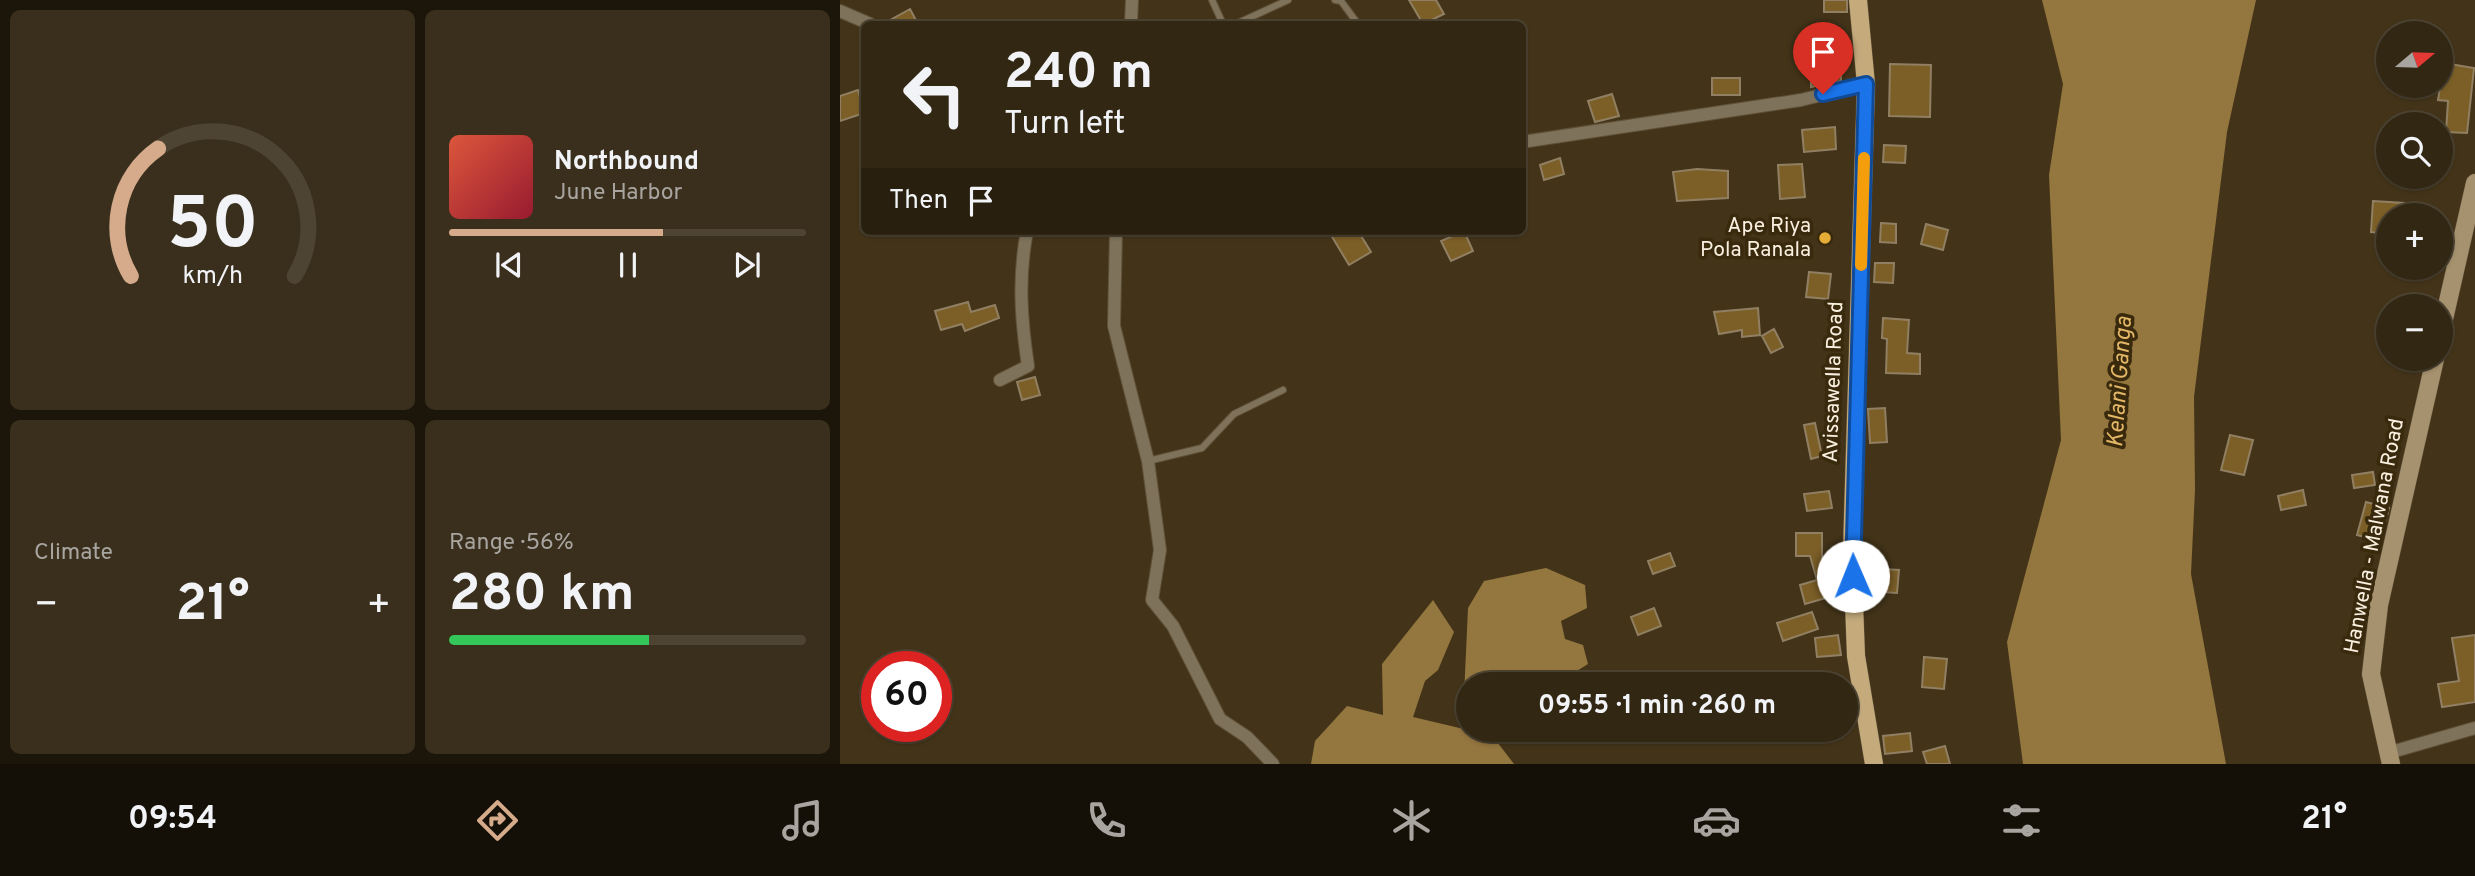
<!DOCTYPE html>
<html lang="en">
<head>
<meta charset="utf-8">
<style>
  :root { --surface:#322713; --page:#3a2f1c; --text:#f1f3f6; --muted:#a8a5a0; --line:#4d4433; --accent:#d6ab8b }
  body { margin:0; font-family:Overpass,sans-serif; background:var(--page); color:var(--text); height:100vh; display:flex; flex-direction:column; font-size:26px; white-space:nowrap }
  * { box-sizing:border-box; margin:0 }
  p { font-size:23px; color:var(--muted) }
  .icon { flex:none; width:38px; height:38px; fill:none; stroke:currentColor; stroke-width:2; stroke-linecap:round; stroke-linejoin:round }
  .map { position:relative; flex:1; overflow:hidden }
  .side { display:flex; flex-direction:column; gap:10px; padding:10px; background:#1c150a; width:840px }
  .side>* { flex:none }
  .top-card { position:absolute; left:21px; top:21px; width:665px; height:214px; border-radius:10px; box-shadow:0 2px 5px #0004,0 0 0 2px var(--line); background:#322713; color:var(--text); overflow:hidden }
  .needle { width:46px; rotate:71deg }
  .fabs { position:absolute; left:1536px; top:21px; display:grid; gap:14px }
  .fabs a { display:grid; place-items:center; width:77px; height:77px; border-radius:50%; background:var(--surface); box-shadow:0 2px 5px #0004,0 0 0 2px var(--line); font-size:35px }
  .speed { position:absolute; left:21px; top:651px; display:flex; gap:14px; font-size:35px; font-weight:700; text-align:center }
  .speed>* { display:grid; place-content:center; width:91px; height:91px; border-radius:50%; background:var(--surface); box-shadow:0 2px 5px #0004,0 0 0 2px var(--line); line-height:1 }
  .speed .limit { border:10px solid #d22; background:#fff; color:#111 }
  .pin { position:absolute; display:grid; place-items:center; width:60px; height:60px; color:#fff; margin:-72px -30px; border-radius:50% 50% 50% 0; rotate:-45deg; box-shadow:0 0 7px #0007 }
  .pin .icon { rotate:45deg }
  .me { position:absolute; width:77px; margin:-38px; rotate:359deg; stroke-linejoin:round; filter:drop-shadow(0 0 5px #0008) }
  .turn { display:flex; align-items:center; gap:24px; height:147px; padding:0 28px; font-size:32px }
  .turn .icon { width:91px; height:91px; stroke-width:2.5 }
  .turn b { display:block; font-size:49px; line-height:60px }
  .then { display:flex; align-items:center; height:66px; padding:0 28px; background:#0003; gap:14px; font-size:26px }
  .big { font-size:52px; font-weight:700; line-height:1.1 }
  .side .tile { flex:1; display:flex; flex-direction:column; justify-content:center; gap:10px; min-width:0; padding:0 24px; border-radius:10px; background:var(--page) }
  .side .dial { align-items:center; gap:0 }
  .dial svg { height:182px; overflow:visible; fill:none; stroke:var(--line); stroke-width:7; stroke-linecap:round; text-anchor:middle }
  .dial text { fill:var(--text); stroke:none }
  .song { display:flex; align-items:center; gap:21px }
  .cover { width:84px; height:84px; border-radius:10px; background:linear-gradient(135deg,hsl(10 70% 55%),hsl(350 70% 35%)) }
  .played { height:7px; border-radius:4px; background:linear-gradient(90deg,var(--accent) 60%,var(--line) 60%) }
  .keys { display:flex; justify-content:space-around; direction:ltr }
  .heat { display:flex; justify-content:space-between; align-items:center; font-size:38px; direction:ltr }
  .charge { height:10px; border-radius:5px; background:linear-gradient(90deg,#34c759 56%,var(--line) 0) }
  .side .tiles { flex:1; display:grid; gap:10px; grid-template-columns:repeat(2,1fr) }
  .trip { position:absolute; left:616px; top:672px; width:402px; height:70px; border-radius:35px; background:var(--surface); box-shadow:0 2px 5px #0004,0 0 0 2px var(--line); font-weight:700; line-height:70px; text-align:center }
  .tab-bar { display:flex; height:112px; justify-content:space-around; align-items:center; background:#141008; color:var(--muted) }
  .tab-bar .icon { width:49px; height:49px }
  .tab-bar .selected { color:var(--accent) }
  .tab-bar b { font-size:32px; color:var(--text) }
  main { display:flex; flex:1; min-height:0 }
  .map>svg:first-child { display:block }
  .water { fill:#94763f }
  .building { fill:#7c5f27; stroke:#907f62; stroke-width:2 }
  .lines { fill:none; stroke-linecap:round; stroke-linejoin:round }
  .lane-casing { stroke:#605239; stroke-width:8 }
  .street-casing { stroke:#605239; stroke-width:14 }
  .secondary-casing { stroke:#605239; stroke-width:19 }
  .primary-casing { stroke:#605239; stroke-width:19 }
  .lane { stroke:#7e725b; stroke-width:6 }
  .street { stroke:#7e725b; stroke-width:12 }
  .secondary { stroke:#a6926e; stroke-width:18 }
  .primary { stroke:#c5ab7c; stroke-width:18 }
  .route-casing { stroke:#114b97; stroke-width:18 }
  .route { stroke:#1a73e8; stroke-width:12 }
  .slow { stroke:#f59e0b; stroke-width:12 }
  .poi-dot { fill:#e6ad36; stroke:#392a0e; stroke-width:2.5 }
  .labels { text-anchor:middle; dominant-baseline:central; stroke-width:7; stroke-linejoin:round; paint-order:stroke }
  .poi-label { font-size:21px; fill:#faf0e0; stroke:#392a0e; text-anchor:end }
  .street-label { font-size:21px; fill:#faf0e0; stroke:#392a0e }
  .water-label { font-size:23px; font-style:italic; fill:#e3b766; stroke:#392a0e }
</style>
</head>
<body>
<main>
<section class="side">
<div class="tiles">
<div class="tile dial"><svg viewBox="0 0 100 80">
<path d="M14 69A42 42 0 1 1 86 69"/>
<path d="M14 69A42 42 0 0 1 26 13" stroke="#d6ab8b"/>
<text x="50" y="56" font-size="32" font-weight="700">50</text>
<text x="50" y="72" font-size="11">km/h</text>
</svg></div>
<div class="tile">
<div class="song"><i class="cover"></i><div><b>Northbound</b><p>June Harbor</p></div></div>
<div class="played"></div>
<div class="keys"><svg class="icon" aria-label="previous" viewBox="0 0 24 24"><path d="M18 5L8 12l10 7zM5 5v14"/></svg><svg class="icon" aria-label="pause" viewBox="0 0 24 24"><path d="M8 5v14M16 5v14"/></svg><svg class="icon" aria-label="next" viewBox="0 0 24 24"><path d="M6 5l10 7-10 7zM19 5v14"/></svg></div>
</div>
<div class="tile"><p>Climate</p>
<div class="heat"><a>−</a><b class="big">21°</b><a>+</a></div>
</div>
<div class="tile"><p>Range · 56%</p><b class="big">280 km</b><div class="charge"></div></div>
</div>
</section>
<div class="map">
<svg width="1635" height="764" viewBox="0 0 1635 764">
  <rect width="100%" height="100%" fill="#433419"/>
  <path class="water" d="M1202,0H1416L1387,132L1354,397L1355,490L1351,574L1386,764H1183L1167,642L1221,440L1209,175L1223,84Z
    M706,568L745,585L747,608L721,621L725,639L743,645L748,664L716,684H628V724L624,696L628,608L644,581Z
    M593,600L614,632L598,670L585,681L573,717L628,730H648L674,764H471L475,741L507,706L543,715L542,664Z"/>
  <path class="building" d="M569,0H596L604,14L583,24Z
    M984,0H1007V12H984Z
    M70,9L78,24H43Z
    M1604,63L1634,68L1627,133L1606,132L1608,101L1598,100Z
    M971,64H1001V81L971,87Z
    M1050,64L1091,65L1090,117L1049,116Z
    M872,78H900V95H872Z
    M18,90L24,113L0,121V96Z
    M772,94L779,116L755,122L748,101Z
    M995,127L996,149L964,152L962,130Z
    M1044,145L1066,146L1065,163L1043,162Z
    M720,158L724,174L704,180L700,165Z
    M962,164L965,197L940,199L938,165Z
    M857,169L888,171V198L837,201L833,172Z
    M1533,201L1564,203L1563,215H1549V234L1531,232Z
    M1041,223L1056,224V243L1040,242Z
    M1086,224L1108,230L1103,250L1081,244Z
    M497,231H518L531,252L509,265L491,235Z
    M624,231L633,251L611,261L601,241Z
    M1035,263H1054L1053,283L1034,282Z
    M969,272L991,274L988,299L966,297Z
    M128,302L131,312L155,305L159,318L125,331L122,324L101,330L95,311Z
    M918,308L920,335L902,337V330L879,334L874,312Z
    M1043,318L1069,320L1067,353L1080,354V374L1046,373L1047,339L1042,338Z
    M934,329L943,347L931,353L922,336Z
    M195,377L200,395L182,400L177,382Z
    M1045,408L1047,442L1030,443L1028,409Z
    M975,423L982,456L971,459L964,425Z
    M1390,435L1413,440L1404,475L1381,470Z
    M1533,472L1535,485L1514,488L1512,475Z
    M1463,490L1466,505L1441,510L1438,496Z
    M989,491L992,508L967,511L964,494Z
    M1526,502L1549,508L1540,541L1517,535Z
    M956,533H982V559L992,557L996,573L982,577L989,597L965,604L960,585L977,580L970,556H956Z
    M830,553L835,566L813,574L808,561Z
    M1028,568L1059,570L1057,593L1026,591Z
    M814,608L821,626L798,635L791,617Z
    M972,612L978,629L943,641L937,623Z
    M998,635L1001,655L977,657L975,638Z
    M1635,635V702L1602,707L1598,684L1619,681L1612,638Z
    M1084,657L1107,659L1104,689L1082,687Z
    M1070,733L1072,751L1045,754L1043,736Z
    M1105,746L1110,764H1087L1083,752Z"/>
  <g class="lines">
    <g class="lane-casing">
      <path id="lane" d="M372,0L383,24
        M495,0L501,1L518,24
        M396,24L448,0
        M308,461L362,448L394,414L443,390"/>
    </g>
    <g class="street-casing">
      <path id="street" d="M0,11L30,24
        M291,24L292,0
        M682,142L961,100L1026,84
        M276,231L274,326L308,461L320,550L312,600L333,626L380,719L407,737L433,764
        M160,380L188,366C181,319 178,278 187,231
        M1548,753L1635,728"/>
    </g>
    <g class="secondary-casing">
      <path id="secondary" d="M1601,332L1635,183
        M1551,764L1531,674L1539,605L1595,359"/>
    </g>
    <g class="primary-casing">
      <path id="primary" d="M1018,0L1026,84L1012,550L1016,656L1034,764"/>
    </g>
    <use href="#lane" class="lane"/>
    <use href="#street" class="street"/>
    <use href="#secondary" class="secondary"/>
    <use href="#primary" class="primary"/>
  </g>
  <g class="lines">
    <g class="route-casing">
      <path id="route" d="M983,94L1026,84L1013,576"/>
    </g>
    <use href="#route" class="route"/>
    <path class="slow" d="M1021,265L1024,158"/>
  </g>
  <circle class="poi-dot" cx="985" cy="238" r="7"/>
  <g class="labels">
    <g class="poi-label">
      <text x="971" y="226">Ape Riya<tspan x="971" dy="24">Pola Ranala</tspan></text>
    </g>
    <g class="street-label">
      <text transform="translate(994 382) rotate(-88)">Avissawella Road</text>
      <text transform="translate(1535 536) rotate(-79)">Hanwella - Malwana Road</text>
    </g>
    <g class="water-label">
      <text transform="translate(1281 382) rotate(-86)">Kelani Ganga</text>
    </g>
  </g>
</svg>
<div class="fabs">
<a><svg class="needle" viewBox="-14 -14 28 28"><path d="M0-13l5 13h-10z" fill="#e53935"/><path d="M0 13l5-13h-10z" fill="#a8a5a0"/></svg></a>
<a><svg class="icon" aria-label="search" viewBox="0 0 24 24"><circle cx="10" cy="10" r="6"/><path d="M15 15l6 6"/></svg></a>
<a>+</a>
<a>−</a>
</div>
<div class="speed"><div class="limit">60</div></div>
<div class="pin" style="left:983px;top:94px;background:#d93025"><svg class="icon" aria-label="arrive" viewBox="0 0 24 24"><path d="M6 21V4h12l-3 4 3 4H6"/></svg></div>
<svg class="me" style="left:1013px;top:576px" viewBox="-20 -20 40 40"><circle r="19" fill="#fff"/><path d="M0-13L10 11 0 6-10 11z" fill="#1a73e8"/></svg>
<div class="trip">09:55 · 1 min · 260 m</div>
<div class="top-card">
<div class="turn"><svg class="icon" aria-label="left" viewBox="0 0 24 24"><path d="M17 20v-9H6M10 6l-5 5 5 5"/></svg><div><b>240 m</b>Turn left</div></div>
<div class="then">Then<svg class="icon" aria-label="arrive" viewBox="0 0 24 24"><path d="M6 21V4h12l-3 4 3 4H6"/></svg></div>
</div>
</div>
</main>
<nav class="tab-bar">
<b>09:54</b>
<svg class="icon selected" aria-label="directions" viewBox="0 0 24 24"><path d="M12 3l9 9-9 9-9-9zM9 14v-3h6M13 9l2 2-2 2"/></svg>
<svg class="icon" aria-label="music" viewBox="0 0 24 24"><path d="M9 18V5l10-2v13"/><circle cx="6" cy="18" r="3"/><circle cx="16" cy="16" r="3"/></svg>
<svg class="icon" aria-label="phone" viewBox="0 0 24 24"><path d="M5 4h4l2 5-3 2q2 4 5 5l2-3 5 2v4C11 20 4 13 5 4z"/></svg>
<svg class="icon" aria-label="climate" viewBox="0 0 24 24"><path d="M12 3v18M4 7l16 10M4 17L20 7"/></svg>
<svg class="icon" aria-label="car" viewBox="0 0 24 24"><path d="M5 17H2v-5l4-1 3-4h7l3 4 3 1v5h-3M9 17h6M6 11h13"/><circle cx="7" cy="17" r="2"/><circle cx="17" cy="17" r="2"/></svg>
<svg class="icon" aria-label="filters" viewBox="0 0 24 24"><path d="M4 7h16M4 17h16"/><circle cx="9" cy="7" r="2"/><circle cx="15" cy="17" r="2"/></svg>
<b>21°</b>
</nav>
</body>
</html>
